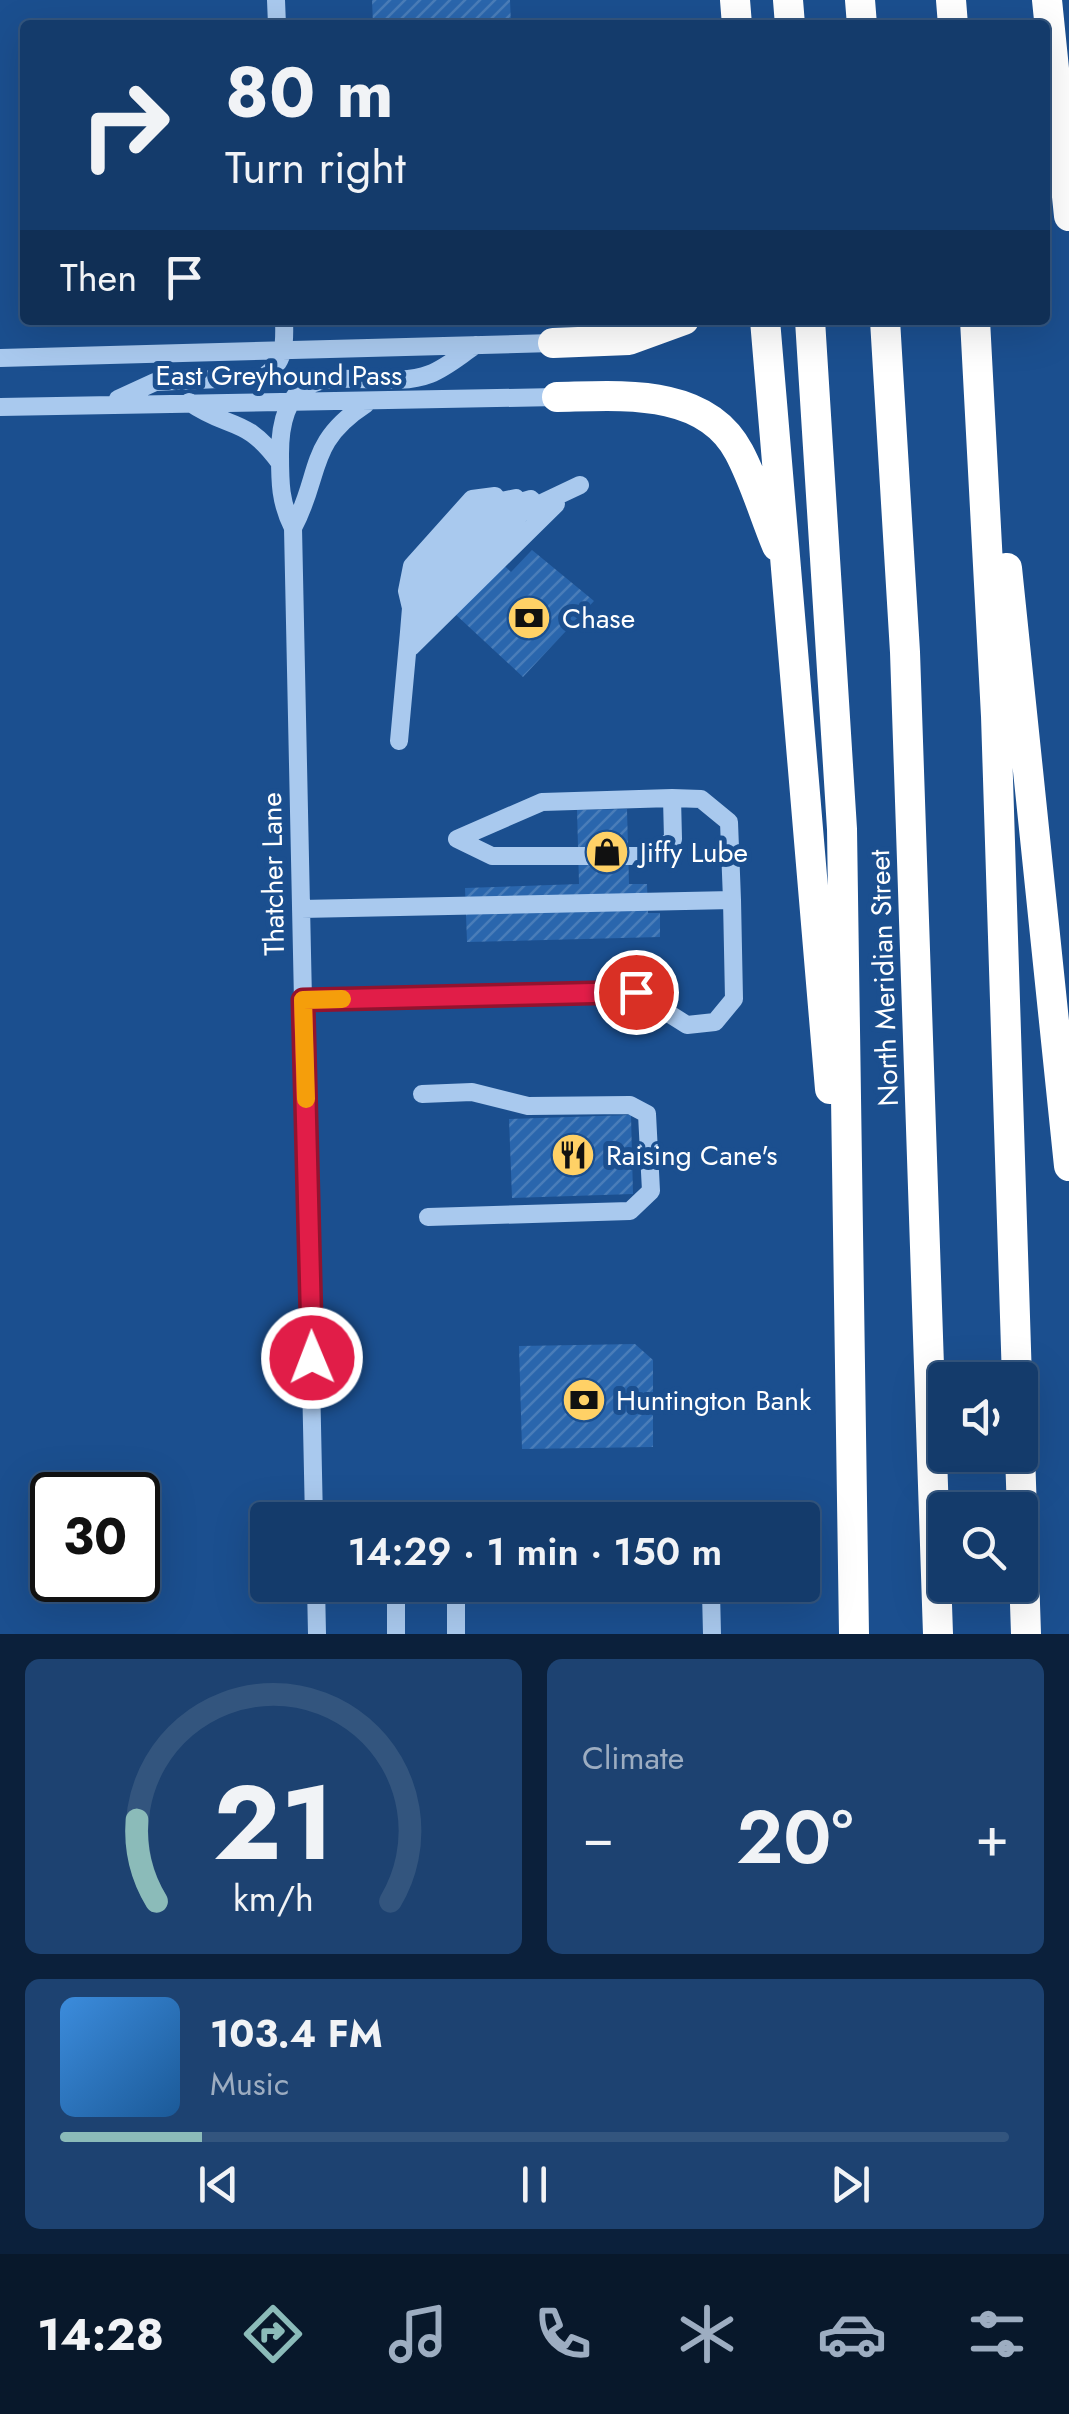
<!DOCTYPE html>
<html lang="en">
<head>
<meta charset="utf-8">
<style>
  :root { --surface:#143b6b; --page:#1d4271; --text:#f1f3f6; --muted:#9dadc1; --line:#33557e; --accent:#8bbbb9 }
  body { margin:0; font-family:Jost,sans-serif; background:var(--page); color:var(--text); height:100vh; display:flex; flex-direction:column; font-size:38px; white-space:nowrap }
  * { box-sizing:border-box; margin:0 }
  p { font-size:32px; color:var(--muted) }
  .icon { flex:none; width:55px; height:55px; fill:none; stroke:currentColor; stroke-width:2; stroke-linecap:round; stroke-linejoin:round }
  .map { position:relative; height:1634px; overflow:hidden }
  .details { display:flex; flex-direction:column; gap:25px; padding:25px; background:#0b203b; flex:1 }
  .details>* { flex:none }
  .hud { position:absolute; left:20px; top:20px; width:1030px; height:305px; border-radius:10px; box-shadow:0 10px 40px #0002,0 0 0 2px var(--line); background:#143b6b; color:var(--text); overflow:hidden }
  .buttons { position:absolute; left:928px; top:1362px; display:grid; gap:20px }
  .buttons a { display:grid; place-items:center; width:110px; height:110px; border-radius:10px; background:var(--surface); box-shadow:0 10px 40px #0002,0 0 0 2px var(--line); font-size:50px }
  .speed { position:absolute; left:30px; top:1472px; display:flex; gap:20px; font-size:50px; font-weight:700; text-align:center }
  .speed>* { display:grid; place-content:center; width:130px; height:130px; border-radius:50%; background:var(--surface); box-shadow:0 10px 40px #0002,0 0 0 2px var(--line); line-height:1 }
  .speed .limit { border:5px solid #111; border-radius:15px; background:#fff; color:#111 }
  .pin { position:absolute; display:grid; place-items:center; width:85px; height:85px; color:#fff; margin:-42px; border:5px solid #fff; border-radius:50%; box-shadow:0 2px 10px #0007 }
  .me { position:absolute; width:110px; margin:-55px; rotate:359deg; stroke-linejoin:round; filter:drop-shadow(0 0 8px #0008) }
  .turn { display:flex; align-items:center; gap:35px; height:210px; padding:0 40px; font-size:45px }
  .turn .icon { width:130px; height:130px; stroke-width:2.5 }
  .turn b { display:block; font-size:70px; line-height:85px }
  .then { display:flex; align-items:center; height:95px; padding:0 40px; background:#0003; gap:20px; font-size:38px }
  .big { font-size:75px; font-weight:600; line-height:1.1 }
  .details .card { flex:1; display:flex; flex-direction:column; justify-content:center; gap:15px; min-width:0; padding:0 35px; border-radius:15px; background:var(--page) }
  .details .dial { align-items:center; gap:0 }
  .dial svg { height:260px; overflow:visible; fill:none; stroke:var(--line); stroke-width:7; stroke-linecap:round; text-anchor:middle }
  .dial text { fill:var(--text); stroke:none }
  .song { display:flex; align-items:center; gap:30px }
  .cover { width:120px; height:120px; border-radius:15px; background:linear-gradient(135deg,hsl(210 70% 55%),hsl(210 70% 35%)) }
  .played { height:10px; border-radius:5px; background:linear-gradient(90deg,var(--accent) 15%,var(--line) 15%) }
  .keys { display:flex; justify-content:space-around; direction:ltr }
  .heat { display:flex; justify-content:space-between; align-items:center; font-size:55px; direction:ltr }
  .details .tiles { flex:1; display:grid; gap:25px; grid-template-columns:1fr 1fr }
  .card:last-child { grid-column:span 2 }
  .trip { position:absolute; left:250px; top:1502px; width:570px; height:100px; border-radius:10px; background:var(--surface); box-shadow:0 10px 40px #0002,0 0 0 2px var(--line); font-weight:600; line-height:100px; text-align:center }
  .dock { display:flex; height:160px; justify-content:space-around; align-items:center; background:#08182b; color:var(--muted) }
  .dock .icon { width:70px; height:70px }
  .dock .on { color:var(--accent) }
  .dock b { font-size:45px; color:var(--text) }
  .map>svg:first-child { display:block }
  .building { fill:url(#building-hatch) }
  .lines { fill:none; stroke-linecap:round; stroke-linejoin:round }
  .minor { stroke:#a9c9ee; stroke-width:18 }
  .highway { stroke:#fff; stroke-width:30 }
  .route-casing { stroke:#92132f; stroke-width:25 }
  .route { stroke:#e11d48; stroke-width:18 }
  .slow { stroke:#f59e0b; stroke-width:18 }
  .labels { text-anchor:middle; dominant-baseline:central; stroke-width:10; stroke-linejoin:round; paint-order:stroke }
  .street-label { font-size:28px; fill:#fff; stroke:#1b4f8f }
  .poi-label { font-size:28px; fill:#fff; stroke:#1b4f8f; text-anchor:start }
</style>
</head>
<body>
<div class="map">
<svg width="1069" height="1634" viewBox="0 0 1069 1634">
  <defs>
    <pattern id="building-hatch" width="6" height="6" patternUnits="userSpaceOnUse" patternTransform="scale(2.5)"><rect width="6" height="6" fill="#2a66ad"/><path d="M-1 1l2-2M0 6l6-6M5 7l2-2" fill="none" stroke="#4a7db9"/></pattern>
  </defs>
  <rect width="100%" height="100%" fill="#1b4f8f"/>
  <path class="building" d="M372,0H510L511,25H373Z
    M452,517L511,572L532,550L594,601L523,677L454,613Z
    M627,809L629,884H647L648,913H660V937L467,942L465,888L579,884L577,810Z
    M631,1115L633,1194L512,1198L509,1119Z
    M635,1344L653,1360V1447L522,1449L519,1346Z"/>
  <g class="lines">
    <path class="minor" d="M276,0L277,25
      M0,358L553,343
      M118,399L155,382L263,377C285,363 285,345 284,320
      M189,402C231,431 245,415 280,463
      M0,407L557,397
      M293,528C322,474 306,443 366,404
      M407,591L412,566L472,499L495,496
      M411,608L407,591L487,504L516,498
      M409,632L411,608L510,505L531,499
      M411,647L556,504
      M399,741L409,632L521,513L580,485
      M672,798L673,839L652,856H492L457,839L542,802Z
      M672,798L701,799L729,822L732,900
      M301,909L732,900L734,999L715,1022L687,1025L635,992L303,1000
      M422,1094L472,1092L528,1106L630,1105L647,1114L651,1191L630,1211L428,1217
      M314,1520L293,528C280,502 280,483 280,454C280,338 371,397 430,374C446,368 462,354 476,345
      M316,1585L317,1634
      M456,1594V1634
      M316,1595L711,1592L712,1634
      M396,1634V1594"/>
    <path class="highway" d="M735,0L737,25
      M788,0L790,25
      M860,0L862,25
      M951,0L953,25
      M1047,0L1069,216
      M765,320L830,1089
      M810,320L842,829L854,1634
      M885,320L905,652L938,1634
      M975,320L996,716L1017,1380
      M553,343L629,340L684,320
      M557,397C619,396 705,387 739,452C755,482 764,515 777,546
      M1007,568L1069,1166
      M1020,1453L1026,1634"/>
  </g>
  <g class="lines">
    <g class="route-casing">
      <path id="route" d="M312,1358L303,1000L636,992"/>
    </g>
    <use href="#route" class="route"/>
    <path class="slow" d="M306,1099L303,1000L342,999"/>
  </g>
  <defs>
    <g id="bank-disc" transform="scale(2.25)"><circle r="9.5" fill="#ffd166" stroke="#1b4f8f"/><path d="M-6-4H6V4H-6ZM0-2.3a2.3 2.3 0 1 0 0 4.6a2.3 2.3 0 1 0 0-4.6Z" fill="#111"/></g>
    <g id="shop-disc" transform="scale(2.25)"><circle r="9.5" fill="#ffd166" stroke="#1b4f8f"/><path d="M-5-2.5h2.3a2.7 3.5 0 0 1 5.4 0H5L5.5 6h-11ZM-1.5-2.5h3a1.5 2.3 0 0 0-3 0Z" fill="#111"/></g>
    <g id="restaurant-disc" transform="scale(2.25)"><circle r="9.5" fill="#ffd166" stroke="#1b4f8f"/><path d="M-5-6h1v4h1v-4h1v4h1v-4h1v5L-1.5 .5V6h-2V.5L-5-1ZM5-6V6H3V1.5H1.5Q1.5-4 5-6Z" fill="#111"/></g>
  </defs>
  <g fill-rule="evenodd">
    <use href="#bank-disc" x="529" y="618"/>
    <use href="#shop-disc" x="607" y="852"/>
    <use href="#restaurant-disc" x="573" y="1155"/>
    <use href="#bank-disc" x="584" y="1400"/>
  </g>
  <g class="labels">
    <g class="street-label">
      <text x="279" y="375">East Greyhound Pass</text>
      <text transform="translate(273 874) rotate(-91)">Thatcher Lane</text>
      <text transform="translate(884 978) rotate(-92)">North Meridian Street</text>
    </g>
    <g class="poi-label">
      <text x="562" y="618">Chase</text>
      <text x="640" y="852">Jiffy Lube</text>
      <text x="606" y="1155">Raising Cane's</text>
      <text x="616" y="1400">Huntington Bank</text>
    </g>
  </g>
</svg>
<div class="buttons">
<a><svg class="icon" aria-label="sound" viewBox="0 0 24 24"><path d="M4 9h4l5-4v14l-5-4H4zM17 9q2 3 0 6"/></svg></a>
<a><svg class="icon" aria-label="search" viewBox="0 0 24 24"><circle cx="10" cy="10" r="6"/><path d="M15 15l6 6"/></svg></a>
</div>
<div class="speed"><div class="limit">30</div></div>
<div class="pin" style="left:636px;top:992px;background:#d93025"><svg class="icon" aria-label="arrive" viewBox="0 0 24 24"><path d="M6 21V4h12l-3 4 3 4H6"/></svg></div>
<svg class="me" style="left:312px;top:1358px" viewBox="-20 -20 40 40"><circle r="17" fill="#e11d48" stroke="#fff" stroke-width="3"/><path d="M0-11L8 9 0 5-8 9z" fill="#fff"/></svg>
<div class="trip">14:29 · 1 min · 150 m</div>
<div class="hud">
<div class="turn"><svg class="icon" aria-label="right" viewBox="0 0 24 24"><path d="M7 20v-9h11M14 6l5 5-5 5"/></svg><div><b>80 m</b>Turn right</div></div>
<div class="then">Then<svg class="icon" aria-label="arrive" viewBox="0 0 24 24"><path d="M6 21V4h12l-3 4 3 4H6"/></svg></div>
</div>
</div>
<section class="details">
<div class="tiles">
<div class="card dial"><svg viewBox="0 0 100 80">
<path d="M14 69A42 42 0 1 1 86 69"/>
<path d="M14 69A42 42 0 0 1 8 44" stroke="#8bbbb9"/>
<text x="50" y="56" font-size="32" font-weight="700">21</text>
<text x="50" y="72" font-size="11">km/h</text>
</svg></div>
<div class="card"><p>Climate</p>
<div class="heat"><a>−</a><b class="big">20°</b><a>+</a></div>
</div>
<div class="card">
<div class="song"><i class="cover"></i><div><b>103.4 FM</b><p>Music</p></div></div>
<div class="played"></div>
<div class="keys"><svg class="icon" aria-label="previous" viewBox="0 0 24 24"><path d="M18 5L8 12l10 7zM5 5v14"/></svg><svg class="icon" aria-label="pause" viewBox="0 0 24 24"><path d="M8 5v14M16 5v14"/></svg><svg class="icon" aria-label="next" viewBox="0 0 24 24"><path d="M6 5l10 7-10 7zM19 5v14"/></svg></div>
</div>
</div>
</section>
<nav class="dock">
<b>14:28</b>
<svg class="icon on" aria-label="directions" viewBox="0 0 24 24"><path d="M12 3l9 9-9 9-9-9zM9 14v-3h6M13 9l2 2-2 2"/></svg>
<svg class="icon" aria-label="music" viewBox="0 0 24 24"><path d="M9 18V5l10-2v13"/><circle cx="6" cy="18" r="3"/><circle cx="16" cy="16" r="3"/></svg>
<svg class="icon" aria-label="phone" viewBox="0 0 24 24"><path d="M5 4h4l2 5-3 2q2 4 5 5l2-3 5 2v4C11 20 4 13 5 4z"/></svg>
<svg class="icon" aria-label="climate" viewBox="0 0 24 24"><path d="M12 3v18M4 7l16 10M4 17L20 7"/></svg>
<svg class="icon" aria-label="car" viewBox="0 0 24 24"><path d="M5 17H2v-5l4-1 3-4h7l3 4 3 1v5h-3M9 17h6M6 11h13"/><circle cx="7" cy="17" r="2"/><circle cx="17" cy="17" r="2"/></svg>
<svg class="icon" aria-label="filters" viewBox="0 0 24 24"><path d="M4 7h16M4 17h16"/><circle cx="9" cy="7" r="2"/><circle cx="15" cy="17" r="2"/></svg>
</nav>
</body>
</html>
